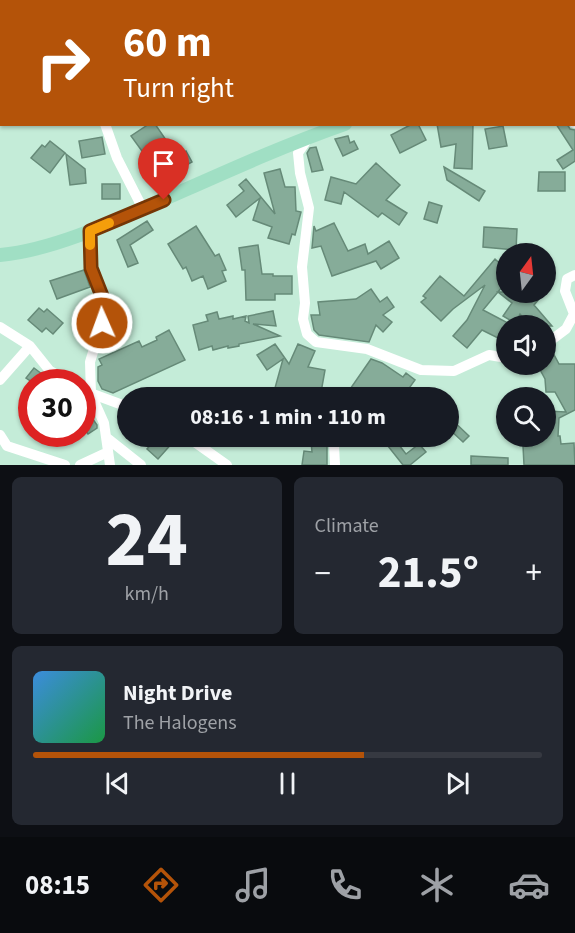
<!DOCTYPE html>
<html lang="en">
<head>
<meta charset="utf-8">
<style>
  :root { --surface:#171b24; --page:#242831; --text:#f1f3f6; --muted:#9ea1a6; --line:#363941; --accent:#b45309 }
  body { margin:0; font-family:"Source Sans 3",sans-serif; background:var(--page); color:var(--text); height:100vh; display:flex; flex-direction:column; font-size:22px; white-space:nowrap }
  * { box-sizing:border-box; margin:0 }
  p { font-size:20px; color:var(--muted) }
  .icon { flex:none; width:33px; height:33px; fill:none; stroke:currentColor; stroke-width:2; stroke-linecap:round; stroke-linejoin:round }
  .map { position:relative; height:465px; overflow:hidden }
  .panel { display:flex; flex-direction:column; gap:12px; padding:12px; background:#0d0f14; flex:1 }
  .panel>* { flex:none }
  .top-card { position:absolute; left:0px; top:0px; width:576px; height:126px; box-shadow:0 2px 4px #0004; background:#b45309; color:#fff; overflow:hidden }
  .needle { width:39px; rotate:15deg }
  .tools { position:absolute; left:496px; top:243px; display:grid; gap:12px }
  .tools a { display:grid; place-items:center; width:60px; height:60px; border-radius:50%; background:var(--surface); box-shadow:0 2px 4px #0004; font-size:30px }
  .speed { position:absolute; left:18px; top:369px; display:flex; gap:12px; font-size:30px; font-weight:700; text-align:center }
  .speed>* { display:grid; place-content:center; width:78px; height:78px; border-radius:50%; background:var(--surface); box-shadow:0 2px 4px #0004; line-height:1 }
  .speed .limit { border:9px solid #d22; background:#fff; color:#111 }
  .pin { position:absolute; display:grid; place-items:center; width:51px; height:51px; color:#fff; margin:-62px -26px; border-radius:50% 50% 50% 0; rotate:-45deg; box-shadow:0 0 6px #0007 }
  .pin .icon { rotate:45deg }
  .me { position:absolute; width:66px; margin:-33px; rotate:358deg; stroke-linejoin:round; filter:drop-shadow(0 0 4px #0008) }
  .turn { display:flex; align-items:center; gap:21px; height:126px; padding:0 24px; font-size:27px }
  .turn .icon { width:78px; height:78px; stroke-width:2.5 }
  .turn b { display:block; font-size:42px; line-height:51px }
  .big { font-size:45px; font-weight:700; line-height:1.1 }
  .panel .tile { flex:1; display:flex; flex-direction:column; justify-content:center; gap:9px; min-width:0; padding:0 21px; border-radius:9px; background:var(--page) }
  .panel .dial { align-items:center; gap:0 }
  .dial b { font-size:78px; line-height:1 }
  .song { display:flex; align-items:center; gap:18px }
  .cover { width:72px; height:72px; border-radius:9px; background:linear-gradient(135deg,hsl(210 70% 55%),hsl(140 70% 35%)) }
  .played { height:6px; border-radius:3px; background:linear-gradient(90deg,var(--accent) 65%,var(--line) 65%) }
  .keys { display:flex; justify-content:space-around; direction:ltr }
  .heat { display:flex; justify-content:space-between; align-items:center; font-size:33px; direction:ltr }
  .panel .tiles { flex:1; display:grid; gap:12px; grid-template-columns:1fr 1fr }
  .tile:last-child { grid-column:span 2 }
  .trip { position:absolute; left:117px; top:387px; width:342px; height:60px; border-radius:30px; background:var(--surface); box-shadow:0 2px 4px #0004; font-weight:700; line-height:60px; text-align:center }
  .dock { display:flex; height:96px; justify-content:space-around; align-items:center; background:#090b0e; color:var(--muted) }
  .dock .icon { width:42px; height:42px }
  .dock .current { color:var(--accent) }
  .dock b { font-size:27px; color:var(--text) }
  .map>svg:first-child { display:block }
  .building { fill:#86ac99; stroke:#668a78; stroke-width:1.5 }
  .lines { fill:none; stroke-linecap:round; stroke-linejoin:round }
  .minor { stroke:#fff; stroke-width:10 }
  .major { stroke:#a0dfc4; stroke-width:14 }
  .route-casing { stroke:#753606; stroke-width:15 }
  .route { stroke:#b45309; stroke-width:10 }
  .slow { stroke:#f59e0b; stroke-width:10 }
</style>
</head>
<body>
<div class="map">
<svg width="575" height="465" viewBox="0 0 575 465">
  <rect width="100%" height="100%" fill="#c4ecd8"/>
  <path class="building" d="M149,124H155L177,156L186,151L192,162L165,177L152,155L147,158L131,136Z
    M412,124H418L426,140L400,153L391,135Z
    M437,124H473L472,169L454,168L456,144L441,147Z
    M556,124H567L570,129L575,130V161L563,169L557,160L573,150Z
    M503,126L507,146L489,149L485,129Z
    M348,136L350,143L354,141L358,149L343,156L335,139Z
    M102,137L105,154L82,158L79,141Z
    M50,141L65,153L50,173L31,158L42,145L45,147Z
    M316,147L323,170L312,172L307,153L310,148Z
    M66,154L85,169L86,183L70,185Z
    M376,163L400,185L386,200L407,213L399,225L382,213L378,217L344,192L341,204L325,200L331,177L356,184Z
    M444,167L485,191L479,201L447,180Z
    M280,169L285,187H295L296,211L301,212L295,235L292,234L289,244L268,238L272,227L253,220L260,198L236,217L227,205L244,191L239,185L246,179L275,214L264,173Z
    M539,172H565V191H538Z
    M102,184H120V199H102Z
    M429,202L442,206L437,223L424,219Z
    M147,221L153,230L130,245L138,263L128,267L117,240Z
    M334,223L348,251L365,244L368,254L389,241L399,258L381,269L376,261L332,276L321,246L312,248L314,226L316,231Z
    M196,226L215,256L219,254L226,270L222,271L226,281L208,289L203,276L192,281L186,267L183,269L168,244Z
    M484,227L517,229L516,250L483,247Z
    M258,245L262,274H273V276H292V294H275V300H246L245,270H242L239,248Z
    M495,259L507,270V281L483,310L508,323L500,339L482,330L467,348L453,336L467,320L485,285L453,309L441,321L421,302L426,298L423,296L440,276L464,296Z
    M84,270L90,287L57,299L50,281Z
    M371,289L380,302L387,297L394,307L383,315L392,322L383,332L376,325L369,342L319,335L314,330L311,315H320L318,302L356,299Z
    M498,292H531L539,299L534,305L552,326H530L520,314L515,323L503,316L512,303Z
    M39,308L44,312L47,309L63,323L53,334L46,328L42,332L28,320Z
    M273,311L276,326L253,324L280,336L239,344V346L228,348V346L213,350L212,346L199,350L193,325L208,321L206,315L217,312L219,319L233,316V319L246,316L245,321L249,323L248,316Z
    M169,330L185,360L113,393L102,389L98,381V367L102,365L99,359L139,341L142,347L157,340L156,337Z
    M275,344L289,364L298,344L315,351L308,367L325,370L320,398H305L275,388L283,359L267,370L257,355Z
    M551,349L559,364H575V410L559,418L558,436H560L561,444L574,443L575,465H524L523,446H528L525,436H546V411L566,412L555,392H546L545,379L537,364H546V351Z
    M371,359L382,363L403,377L406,373L415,380L402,398H356L348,392Z
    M34,368L46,377L53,382H32L26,378Z
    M82,398L88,405L92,414L90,415L97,425V428L88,434L82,426Z
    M448,416L469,436L463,442L448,428Z
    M158,436H169L174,441L158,459L147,449Z
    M380,436H392L406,454L419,444L426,452L410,465H403Z
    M324,440L327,447V465H302L304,451L312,452L311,441Z
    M471,456L508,458V465H471Z"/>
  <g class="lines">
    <path class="minor" d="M272,0L273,2
      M547,0L549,2
      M574,20L575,21
      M574,123H575
      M105,124L117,158L143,209
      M309,137L298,153L300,173L309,208L302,267L305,303L303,319L307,334L316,342L367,349L421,370L454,371L489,355L507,358
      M90,231L91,268L102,296V323L90,362L91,394L104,423L110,465
      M0,327L30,346L50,371L70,382
      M546,344L566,329L574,314L565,291L567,279L575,275
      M0,380L30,346
      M82,390L128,407
      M0,435L7,446L65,465
      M186,436L227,465
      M330,436L334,445L335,465
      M107,438L141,465
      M80,465L108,452"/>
    <path class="major" d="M574,67H575
      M0,255C53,250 111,223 160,201C221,174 282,146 345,124"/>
  </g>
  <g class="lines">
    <g class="route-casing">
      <path id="route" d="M102,323V296L91,268L90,231L164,200"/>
    </g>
    <use href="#route" class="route"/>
    <path class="slow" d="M90,245V231L109,223"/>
  </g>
</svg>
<div class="tools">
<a><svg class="needle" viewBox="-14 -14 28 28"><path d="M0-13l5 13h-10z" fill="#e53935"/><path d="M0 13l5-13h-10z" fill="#9ea1a6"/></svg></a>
<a><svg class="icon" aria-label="sound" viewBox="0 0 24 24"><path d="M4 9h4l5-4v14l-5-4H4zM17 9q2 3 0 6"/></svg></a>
<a><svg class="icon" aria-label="search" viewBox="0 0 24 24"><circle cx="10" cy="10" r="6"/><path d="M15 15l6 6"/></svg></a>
</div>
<div class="speed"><div class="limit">30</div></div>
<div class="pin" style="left:164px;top:200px;background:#d93025"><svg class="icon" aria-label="arrive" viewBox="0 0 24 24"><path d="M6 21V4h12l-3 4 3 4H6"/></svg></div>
<svg class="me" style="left:102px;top:323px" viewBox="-20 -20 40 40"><circle r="17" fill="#b45309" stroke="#fff" stroke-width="3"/><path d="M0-11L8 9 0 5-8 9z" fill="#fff"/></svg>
<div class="trip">08:16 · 1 min · 110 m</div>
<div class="top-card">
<div class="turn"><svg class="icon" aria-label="right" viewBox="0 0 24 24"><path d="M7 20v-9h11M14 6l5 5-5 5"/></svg><div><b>60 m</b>Turn right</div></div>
</div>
</div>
<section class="panel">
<div class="tiles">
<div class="tile dial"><b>24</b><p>km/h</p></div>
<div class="tile"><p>Climate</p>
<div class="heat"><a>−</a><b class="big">21.5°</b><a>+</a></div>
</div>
<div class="tile">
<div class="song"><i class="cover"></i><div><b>Night Drive</b><p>The Halogens</p></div></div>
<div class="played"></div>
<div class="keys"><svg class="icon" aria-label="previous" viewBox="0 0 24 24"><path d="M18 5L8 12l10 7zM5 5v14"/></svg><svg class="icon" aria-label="pause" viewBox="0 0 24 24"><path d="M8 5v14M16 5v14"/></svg><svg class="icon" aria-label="next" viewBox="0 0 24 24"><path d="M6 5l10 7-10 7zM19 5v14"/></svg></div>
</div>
</div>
</section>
<nav class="dock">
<b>08:15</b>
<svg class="icon current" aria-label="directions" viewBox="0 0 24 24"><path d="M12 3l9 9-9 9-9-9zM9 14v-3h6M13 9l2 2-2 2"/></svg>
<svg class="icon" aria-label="music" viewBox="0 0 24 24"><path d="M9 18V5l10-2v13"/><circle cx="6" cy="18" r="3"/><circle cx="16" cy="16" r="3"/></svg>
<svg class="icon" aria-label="phone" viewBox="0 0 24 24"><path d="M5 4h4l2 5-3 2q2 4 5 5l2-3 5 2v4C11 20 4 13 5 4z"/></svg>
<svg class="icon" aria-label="climate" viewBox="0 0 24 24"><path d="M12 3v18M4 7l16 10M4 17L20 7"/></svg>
<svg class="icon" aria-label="car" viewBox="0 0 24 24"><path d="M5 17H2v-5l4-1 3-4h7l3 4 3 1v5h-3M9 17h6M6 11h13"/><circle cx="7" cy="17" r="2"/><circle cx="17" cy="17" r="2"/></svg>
</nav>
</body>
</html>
